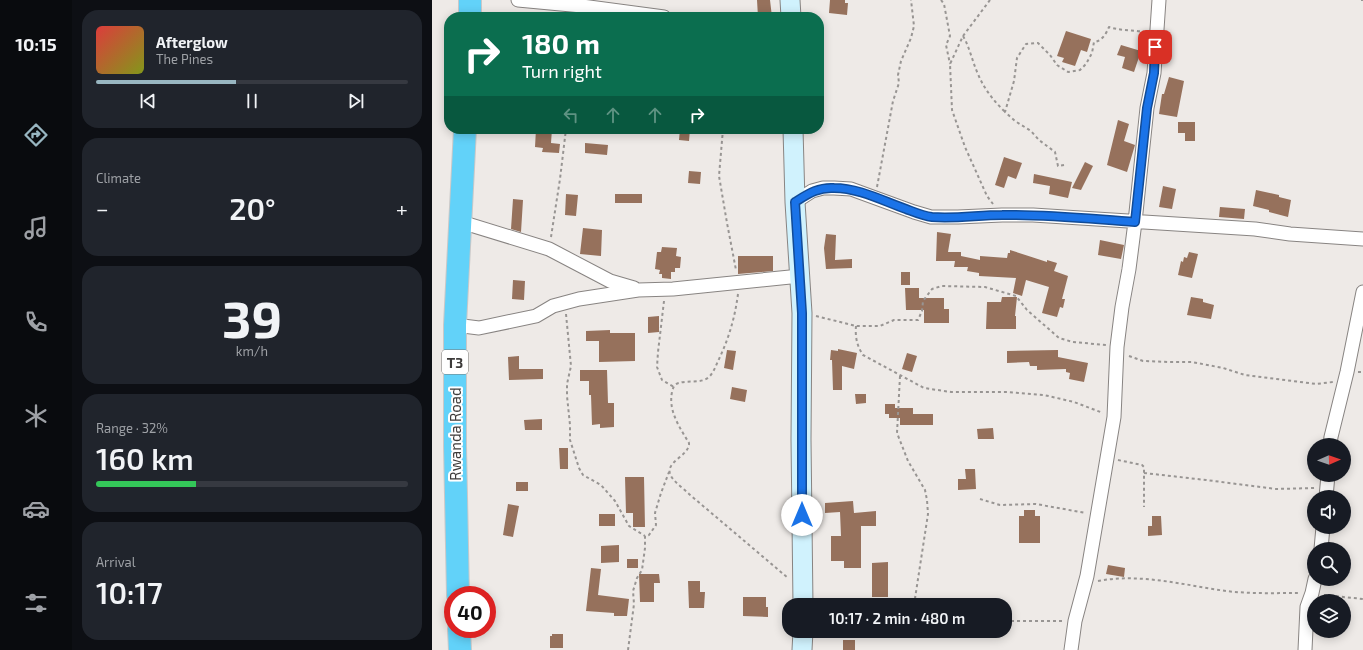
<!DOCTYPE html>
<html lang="en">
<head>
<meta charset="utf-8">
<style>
  :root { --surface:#171b24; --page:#20242c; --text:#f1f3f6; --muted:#9ea1a6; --line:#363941; --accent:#98b6c1 }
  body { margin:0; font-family:"Exo 2",sans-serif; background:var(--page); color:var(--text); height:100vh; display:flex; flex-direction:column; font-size:15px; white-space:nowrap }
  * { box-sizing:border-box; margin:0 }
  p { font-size:13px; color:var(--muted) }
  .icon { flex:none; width:22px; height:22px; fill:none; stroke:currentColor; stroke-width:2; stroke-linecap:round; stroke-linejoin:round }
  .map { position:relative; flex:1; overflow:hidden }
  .side { display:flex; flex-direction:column; gap:10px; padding:10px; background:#0d0f14; width:360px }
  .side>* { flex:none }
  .top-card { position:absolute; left:12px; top:12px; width:380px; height:122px; border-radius:16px; box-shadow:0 2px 10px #0003; background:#0b6e4f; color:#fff; overflow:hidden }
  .needle { width:26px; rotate:88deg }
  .buttons { position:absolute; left:875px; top:438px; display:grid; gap:8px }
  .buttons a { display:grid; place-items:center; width:44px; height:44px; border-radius:50%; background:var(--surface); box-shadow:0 2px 10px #0003; font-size:20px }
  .speed { position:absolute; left:12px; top:586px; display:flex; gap:8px; font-size:20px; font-weight:700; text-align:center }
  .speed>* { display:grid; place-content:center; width:52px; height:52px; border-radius:50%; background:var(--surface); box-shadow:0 2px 10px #0003; line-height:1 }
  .speed .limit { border:6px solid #d22; background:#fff; color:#111 }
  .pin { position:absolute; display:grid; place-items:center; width:34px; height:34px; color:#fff; margin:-17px; border-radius:8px; box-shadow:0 2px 6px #0006 }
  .me { position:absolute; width:44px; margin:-22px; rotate:0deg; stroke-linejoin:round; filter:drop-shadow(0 0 3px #0008) }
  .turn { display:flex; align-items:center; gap:14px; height:84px; padding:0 12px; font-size:18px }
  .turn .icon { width:52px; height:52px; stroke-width:2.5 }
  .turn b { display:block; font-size:28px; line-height:34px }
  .lanes { display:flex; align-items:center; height:38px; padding:0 12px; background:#0003; justify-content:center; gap:20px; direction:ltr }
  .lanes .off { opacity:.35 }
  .big { font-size:30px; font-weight:600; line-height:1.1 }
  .side .widget { flex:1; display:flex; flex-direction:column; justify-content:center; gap:6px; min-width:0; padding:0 14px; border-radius:16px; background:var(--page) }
  .side .dial { align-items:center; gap:0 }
  .dial b { font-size:52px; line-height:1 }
  .song { display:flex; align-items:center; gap:12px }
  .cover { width:48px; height:48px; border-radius:6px; background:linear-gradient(135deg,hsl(0 70% 55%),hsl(70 70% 35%)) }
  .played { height:4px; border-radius:2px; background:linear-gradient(90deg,var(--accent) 45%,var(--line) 45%) }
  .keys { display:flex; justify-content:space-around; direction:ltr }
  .heat { display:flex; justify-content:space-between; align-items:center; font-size:22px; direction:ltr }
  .charge { height:6px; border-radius:3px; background:linear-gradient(90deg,#34c759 32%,var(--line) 0) }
  .trip { position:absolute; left:350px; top:598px; width:230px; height:40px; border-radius:16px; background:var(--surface); box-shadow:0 2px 10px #0003; font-weight:600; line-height:40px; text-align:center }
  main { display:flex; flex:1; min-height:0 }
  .tab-bar { display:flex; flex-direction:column; width:72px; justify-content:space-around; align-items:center; background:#090b0e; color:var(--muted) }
  .tab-bar .icon { width:28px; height:28px }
  .tab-bar .current { color:var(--accent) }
  .tab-bar b { font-size:18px; color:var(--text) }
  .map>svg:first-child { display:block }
  .building { fill:#96715c }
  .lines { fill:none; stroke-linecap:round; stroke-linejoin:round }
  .street-casing { stroke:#888482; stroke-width:15 }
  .secondary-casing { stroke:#888482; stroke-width:21 }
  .highway-casing { stroke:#c9c8c8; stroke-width:24 }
  .path { stroke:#989593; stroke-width:2; stroke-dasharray:3 3; stroke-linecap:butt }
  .street { stroke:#fff; stroke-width:13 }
  .secondary { stroke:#d0f2fd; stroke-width:19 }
  .highway { stroke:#62d2f9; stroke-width:22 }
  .route-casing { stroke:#114b97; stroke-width:10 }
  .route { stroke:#1a73e8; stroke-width:7 }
  .labels { text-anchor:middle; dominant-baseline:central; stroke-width:4; stroke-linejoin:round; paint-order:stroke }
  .shield { fill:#fff; stroke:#777675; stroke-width:1 }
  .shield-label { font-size:14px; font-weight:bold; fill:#3d3b3a }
  .street-label { font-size:15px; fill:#3d3b3a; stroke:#fff }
</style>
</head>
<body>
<main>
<nav class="tab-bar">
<b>10:15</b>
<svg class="icon current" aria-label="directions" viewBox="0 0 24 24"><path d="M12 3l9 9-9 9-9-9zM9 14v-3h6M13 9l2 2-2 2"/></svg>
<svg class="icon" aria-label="music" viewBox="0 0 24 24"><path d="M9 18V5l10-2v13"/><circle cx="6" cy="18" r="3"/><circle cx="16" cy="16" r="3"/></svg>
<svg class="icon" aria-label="phone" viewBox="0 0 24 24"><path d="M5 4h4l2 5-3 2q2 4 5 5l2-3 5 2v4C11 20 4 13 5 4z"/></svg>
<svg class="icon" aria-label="climate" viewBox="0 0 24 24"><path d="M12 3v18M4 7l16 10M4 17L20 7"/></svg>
<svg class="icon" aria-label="car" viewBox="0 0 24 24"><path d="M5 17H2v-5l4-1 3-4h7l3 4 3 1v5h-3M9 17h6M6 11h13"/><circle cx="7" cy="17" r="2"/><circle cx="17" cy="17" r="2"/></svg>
<svg class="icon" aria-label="filters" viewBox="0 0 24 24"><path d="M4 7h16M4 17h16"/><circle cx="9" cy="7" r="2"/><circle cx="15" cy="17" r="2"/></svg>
</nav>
<section class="side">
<div class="widget">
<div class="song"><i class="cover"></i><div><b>Afterglow</b><p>The Pines</p></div></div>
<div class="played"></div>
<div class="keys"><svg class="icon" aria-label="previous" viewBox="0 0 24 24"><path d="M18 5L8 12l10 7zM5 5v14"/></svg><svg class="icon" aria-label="pause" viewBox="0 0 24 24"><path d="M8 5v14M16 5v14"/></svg><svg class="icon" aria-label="next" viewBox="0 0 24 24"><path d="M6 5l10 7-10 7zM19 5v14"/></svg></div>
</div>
<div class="widget"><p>Climate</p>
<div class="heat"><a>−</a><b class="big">20°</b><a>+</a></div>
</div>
<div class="widget dial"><b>39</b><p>km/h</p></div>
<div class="widget"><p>Range · 32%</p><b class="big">160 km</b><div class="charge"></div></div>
<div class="widget"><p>Arrival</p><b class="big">10:17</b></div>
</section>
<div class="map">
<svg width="931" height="650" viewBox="0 0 931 650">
  <rect width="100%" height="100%" fill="#eeeae7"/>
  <path class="building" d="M325,0H338L340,17H326Z
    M398,0H413V3H416L415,15L397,13Z
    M634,31L659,39L655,52L649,50L643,66L630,62L632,58L625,56Z
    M689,45L709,51L702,72L690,68L693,57L685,55Z
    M737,77L752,81L745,117L727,114L730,94H732Z
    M686,120L697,124L692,141L703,145L695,172L675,165Z
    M746,122H763V141H753V133H746Z
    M104,129H120L119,143L128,144L127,153L110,152L111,148L103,147Z
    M248,129H258L257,141L247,140Z
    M153,143L176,145L175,155L153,153Z
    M572,157L590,163L584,179L576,176L572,188L563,185Z
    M653,162L661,166L649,190L640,188Z
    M257,171L269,172L268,184L256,183Z
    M602,174L640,182L636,198L617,194L618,186L601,183Z
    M731,186L744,189L740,209L727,207Z
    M824,190L847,195V197L859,200L856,217L837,212V210L821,206Z
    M134,194L146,195L144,216L133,215Z
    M183,194H210V203H183Z
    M81,199L91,200L89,232L79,229Z
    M788,207L813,209L812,219L787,217Z
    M151,228L170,230L169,256L148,254Z
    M505,232L519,234L516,252H529V256L548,260V256L575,258L576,253H578V250L615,262V260L625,263L622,271L636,276L630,299H633L631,308L628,307L625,317L610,313L617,287L594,280L590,296L581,293L584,278L547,276V273L535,271L536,267H522L523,261H504Z
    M394,234L404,235L403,260L420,259V268L394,269L392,248Z
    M668,240L692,245L689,259L666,255Z
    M230,247L245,248L244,256L249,257L248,268H243V272H239V279L230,278V274H227L228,270L223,269L225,252H229Z
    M757,252L766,254L760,278L746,275L749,261L751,262L752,257L755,258Z
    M306,256H341V271L306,274Z
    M469,272H478V285H469Z
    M81,280L93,281L92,300L80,299Z
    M473,288H487V298H512V309H517V323H492V310H474Z
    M570,297H585L583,316H584V329H554L555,302H569Z
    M759,297L771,299V302L782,305L779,319L755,315Z
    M227,316V332L216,333V317Z
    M178,330V333H203V361L167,362V341H154V331Z
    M406,349L425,353L422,369L410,366V390H401L400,360H398L399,350L406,351Z
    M295,350L304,351L301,370L292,368Z
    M626,350V357L656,363L652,382L637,379L638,373L634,372V369L605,370V366H598L597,362L575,363V351Z
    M475,353L485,356L480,372L470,369Z
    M87,356V369H111V379L77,380L76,357Z
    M148,370H175L176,403H182V427L168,428V424L160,425L159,395H157V381H148Z
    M300,387L315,390L313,402L298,399Z
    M423,394H434V403L424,404Z
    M453,404H463V408H481V414H501V425H468V418H457V414H453Z
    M110,419V430H93L92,420Z
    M561,428L562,439H546L545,429Z
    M127,448H136V469H128Z
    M533,469H543L544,489L526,490V479H534Z
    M193,477H212L213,527H201V513H194Z
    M84,482H96V491H84Z
    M421,501L422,513L444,511V526H429V568H412V561H399V536H409L408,512L393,513V503Z
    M76,504L87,506L81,537L71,535Z
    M592,510H603V516H608V543H587V516H592Z
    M167,514H183V526H167Z
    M720,516H729L730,535L716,536V526H720Z
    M187,545V562L169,563V546Z
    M195,559H206V568H195Z
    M456,562V597H440V563Z
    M676,565L693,568L692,577L674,574Z
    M159,568L169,569L166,595L197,599L195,616H182V613L154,611Z
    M207,574H227L228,583H222V602H208Z
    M256,581H268V592H273L272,608H257Z
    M311,597H334V607H336V617L311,616Z
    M120,634H131V648H118V636H120Z
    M411,640H423V650H411Z"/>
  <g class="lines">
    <g class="street-casing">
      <path id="street" d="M86,0L150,6L232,17
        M363,202L380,191L391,188H402L419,189L482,212L499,217H526L570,215H601L823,229L858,234L931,239
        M29,222L117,249L178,281L202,288
        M23,325L47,328L104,316L121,306L147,299L206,290L241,289L368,276
        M898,445L899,437L915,372L931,292
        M894,497L896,475
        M889,549L891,527
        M639,650L643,621L655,576L682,417L685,347L690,307L697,269L703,222L715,108L722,73L727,0
        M873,650L875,607L880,593L883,579"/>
    </g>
    <g class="secondary-casing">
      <path id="secondary" d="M358,0L359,17
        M361,129L363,202L370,313L369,439L371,605
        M370,650L371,631"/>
    </g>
    <g class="highway-casing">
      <path id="highway" d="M38,17V0
        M26,595L23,446V325L33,129
        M27,629L28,650"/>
    </g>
    <path class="path" d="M509,0L512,4L518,36L514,45L518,64
      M558,0L531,36L518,64L520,110L533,147L555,196L561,204
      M929,0H931
      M531,36C538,48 540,61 546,74C552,89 562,101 573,112
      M291,129L287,176L295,223L304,270
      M632,165L626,166L623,152L607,140L599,131L583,121L573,112L582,81L585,58L594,44L606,43L618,55L625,65L636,72L648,70L654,64L660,53L662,42C670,41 674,34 677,27C689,31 701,30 713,32
      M445,187L461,101L467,83L466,75L469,61L479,38L482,26L479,0
      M119,237L128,179L134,129
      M306,294C303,317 297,338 287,359C284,365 282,372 277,377C269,384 256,380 247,383C242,384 241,388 240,392C236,411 248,428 257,443C258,456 231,462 239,476C243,483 251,488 257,494L356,578
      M232,301L226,352L225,367L230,380L242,387
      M134,314L139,366L135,384V396L138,425V440L147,468L151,475L169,485L183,501L197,526L213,536
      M384,316L424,326H448L462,320H486L490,311L491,301L500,289L510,286L553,287L584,296L595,310L627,338L641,342L674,345
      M424,326C423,337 425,346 431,355L492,388L519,392H576L612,395L642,402L671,413
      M697,356L711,361L737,362H760L791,368L813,375L884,384L901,382
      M926,372H931
      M468,376L465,433L476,461L493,490L495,500L496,514L482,605
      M686,460L710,465L712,467V507
      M712,473L774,480L844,489L884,488
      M548,499L568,505L604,504L654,513
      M666,581C708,573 752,585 794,591C819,594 844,593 868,593
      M892,595L931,599
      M573,621H632
      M196,650L202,604L201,591L205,578L210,570L213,548V536L217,535L224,525L223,513L229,493L237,472"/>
    <use href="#street" class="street"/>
    <use href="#secondary" class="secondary"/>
    <use href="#highway" class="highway"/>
  </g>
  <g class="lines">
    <g class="route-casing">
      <path id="route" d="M370,515V313L363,202C376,194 386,187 402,188C427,188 451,201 474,209C482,212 491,216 500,217C523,219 547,215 570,215C614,214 659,219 703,222L715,108L722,73L723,47"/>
    </g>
    <use href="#route" class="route"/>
  </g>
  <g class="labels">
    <rect class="shield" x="10" y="350" width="26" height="24" rx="3"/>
    <g class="shield-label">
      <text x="23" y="362">T3</text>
    </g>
    <g class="street-label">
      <text transform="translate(23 434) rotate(-90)">Rwanda Road</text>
    </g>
  </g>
</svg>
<div class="buttons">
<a><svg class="needle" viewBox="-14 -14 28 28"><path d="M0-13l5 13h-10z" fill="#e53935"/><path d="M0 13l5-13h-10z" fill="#9ea1a6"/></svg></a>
<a><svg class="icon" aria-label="sound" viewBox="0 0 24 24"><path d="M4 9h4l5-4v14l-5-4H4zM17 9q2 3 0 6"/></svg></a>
<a><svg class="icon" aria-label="search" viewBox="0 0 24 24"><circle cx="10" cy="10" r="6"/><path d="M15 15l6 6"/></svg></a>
<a><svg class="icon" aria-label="layers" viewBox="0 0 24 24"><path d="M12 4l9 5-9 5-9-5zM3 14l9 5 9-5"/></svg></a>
</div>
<div class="speed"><div class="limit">40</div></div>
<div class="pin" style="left:723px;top:47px;background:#d93025"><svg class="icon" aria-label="arrive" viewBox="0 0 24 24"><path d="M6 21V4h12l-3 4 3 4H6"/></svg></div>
<svg class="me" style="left:370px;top:515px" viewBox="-20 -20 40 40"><circle r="19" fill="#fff"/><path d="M0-13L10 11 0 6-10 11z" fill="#1a73e8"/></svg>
<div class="trip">10:17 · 2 min · 480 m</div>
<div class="top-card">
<div class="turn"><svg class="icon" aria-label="right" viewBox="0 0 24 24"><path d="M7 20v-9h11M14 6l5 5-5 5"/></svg><div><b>180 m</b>Turn right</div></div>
<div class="lanes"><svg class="icon off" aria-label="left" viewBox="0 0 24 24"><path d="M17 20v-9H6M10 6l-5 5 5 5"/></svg><svg class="icon off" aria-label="ahead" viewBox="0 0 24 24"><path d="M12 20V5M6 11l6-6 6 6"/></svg><svg class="icon off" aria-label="ahead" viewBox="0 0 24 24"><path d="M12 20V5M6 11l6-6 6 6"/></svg><svg class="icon" aria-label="right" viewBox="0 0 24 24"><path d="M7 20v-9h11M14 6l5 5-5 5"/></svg></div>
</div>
</div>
</main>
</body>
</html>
